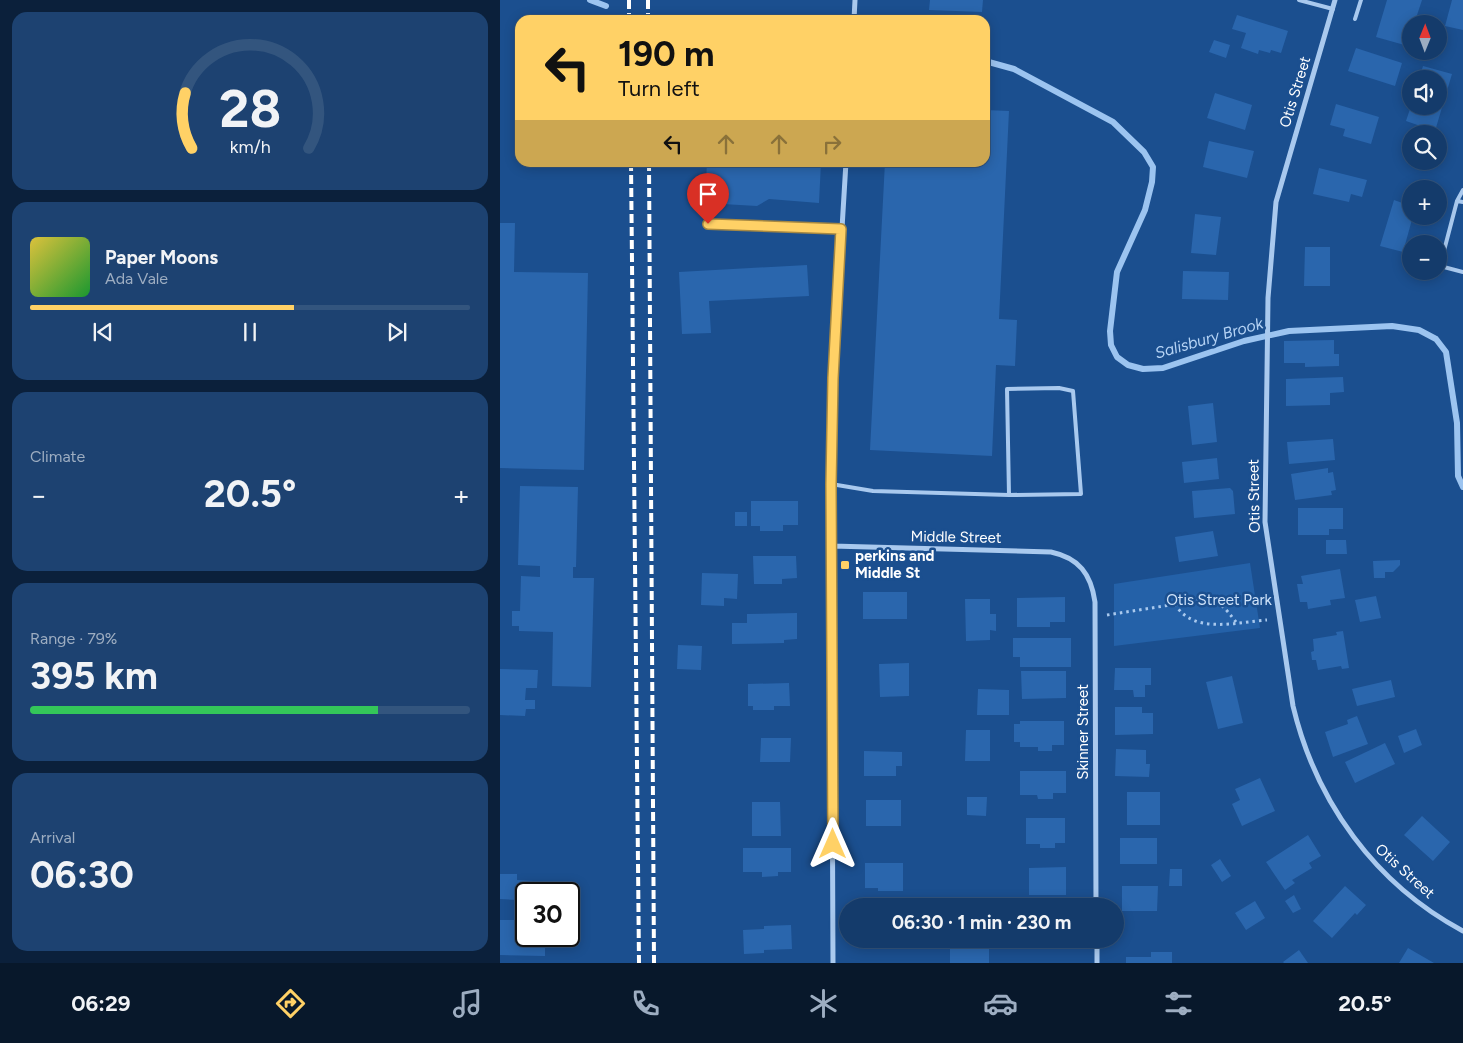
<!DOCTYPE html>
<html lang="en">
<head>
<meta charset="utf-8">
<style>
  :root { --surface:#143b6b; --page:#1d4271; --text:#f1f3f6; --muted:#9dadc1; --line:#33557e; --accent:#ffd166 }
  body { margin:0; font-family:Figtree,sans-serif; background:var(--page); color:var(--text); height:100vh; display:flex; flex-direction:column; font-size:19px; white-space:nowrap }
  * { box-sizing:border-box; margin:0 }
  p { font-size:16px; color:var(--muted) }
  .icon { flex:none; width:28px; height:28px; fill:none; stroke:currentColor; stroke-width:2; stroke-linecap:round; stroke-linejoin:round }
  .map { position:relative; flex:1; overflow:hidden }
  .panel { display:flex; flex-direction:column; gap:12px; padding:12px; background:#0b203b; width:500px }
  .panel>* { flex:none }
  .banner { position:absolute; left:15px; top:15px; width:475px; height:152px; border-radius:15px; box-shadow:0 2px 12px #0003,0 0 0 1px var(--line); background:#ffd166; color:#111; overflow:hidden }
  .needle { width:32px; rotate:1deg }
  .tools { position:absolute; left:902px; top:15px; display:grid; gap:10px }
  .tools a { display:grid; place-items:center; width:45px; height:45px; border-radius:50%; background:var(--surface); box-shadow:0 2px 12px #0003,0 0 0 1px var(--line); font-size:25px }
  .speed { position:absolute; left:15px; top:882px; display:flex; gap:10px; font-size:25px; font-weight:700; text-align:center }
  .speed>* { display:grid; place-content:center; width:65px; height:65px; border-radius:50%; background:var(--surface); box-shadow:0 2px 12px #0003,0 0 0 1px var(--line); line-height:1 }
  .speed .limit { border:2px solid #111; border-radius:8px; background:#fff; color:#111 }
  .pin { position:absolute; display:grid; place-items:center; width:42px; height:42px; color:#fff; margin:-51px -21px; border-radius:50% 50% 50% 0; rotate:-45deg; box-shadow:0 0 5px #0007 }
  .pin .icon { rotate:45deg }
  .me { position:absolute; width:55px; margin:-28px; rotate:0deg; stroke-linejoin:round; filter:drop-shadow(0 0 4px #0008) }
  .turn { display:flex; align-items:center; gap:18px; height:105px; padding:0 20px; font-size:22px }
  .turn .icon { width:65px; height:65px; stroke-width:2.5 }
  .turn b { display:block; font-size:35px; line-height:42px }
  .lanes { display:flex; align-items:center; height:48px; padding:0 20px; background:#0003; justify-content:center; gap:25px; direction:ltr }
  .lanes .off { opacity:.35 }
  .big { font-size:38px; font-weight:700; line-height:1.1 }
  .panel .widget { flex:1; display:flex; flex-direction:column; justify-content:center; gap:8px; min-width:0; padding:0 18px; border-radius:15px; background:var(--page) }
  .panel .dial { align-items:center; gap:0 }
  .dial svg { height:130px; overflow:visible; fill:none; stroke:var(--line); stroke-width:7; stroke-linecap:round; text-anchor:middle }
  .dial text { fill:var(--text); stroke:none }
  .song { display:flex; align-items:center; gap:15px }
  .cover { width:60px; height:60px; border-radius:8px; background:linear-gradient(135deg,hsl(50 70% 55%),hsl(130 70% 35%)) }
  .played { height:5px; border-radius:2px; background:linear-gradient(90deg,var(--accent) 60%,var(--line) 60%) }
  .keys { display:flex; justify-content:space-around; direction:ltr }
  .heat { display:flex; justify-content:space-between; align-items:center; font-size:28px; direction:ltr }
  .charge { height:8px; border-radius:4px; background:linear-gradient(90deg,#34c759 79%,var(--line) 0) }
  .trip { position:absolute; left:339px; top:898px; width:285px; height:50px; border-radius:25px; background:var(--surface); box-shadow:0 2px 12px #0003,0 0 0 1px var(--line); font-weight:700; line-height:50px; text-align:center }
  .tab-bar { display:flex; height:80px; justify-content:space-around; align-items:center; background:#08182b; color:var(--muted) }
  .tab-bar .icon { width:35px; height:35px }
  .tab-bar .selected { color:var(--accent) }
  .tab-bar b { font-size:22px; color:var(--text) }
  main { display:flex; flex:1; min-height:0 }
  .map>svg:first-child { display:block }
  .green { fill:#2461a8 }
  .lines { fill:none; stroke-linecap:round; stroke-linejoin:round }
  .stream { stroke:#9cc4f0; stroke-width:6 }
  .building { fill:#2a66ad }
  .path { stroke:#a9c9ee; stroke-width:3; stroke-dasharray:2.5 4; stroke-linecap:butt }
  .lane { stroke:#a9c9ee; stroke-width:4 }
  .street { stroke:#a9c9ee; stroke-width:5 }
  .rail { stroke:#fff; stroke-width:4; stroke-dasharray:9 4; stroke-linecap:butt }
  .route-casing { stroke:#a68842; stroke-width:12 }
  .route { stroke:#ffd166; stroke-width:9 }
  .poi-dot { fill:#ffd166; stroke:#1b4f8f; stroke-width:2 }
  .labels { text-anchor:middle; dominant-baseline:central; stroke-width:5; stroke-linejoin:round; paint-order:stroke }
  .street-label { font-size:15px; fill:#fff; stroke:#1b4f8f }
  .poi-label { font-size:15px; font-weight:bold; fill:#fff; stroke:#1b4f8f; text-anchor:start }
  .park-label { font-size:15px; fill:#cfe3fa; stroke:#1b4f8f }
  .water-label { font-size:16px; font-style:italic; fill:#b5d3f5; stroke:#1b4f8f }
</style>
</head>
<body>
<main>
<section class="panel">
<div class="widget dial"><svg viewBox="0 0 100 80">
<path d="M14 69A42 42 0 1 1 86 69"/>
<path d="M14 69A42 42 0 0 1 10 35" stroke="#ffd166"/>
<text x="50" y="56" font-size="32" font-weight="700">28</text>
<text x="50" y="72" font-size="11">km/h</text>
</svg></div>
<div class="widget">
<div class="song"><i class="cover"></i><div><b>Paper Moons</b><p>Ada Vale</p></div></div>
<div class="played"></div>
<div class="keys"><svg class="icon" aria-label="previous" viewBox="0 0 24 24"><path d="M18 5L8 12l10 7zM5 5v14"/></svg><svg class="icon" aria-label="pause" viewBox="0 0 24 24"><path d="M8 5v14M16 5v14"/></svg><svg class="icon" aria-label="next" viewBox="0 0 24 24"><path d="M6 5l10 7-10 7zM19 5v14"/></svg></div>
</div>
<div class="widget"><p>Climate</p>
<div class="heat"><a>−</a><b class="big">20.5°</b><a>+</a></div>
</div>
<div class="widget"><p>Range · 79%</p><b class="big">395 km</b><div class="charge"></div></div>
<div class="widget"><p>Arrival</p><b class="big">06:30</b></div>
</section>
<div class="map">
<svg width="963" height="963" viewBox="0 0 963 963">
  <rect width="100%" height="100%" fill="#1b4f8f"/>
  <path class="green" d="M750,563L760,628L614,646V584Z"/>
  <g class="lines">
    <path class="stream" d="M90,0L106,6
      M255,19L259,20
      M485,61L514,69L613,122L644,152L653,167L652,182L645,210L617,272L610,331L611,345L617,357L628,365L643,369L663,368L744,341L789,331L892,326L919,330L936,339L946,352L957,423L958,476L963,487"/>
  </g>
  <path class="building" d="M430,0H483L482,12L429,10Z
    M887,0H922L914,24H911L908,46L876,37Z
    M952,0H963V30L945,26Z
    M737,15L788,31L781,53L771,50L770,53L759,50L758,54L741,48L746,33L732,29Z
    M714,40L730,45L726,58L709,52Z
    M911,42V51H933L930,58L908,51Z
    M856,48L902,63L895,86L848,71Z
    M923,66L952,74L935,131L906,121L911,106H939V79H919Z
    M715,93L752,105L745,130L707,118Z
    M836,104L879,117L871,144L843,136L845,129L830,125Z
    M485,110L509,111L499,319L517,320L515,366L496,365L492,456L370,450L385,162H485Z
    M709,141L754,151L747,178L703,167Z
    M207,162H321L319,203L269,199L257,206L205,203Z
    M819,168L867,180L862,197L851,194L849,202L813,194Z
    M894,200L911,206L913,216L903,252L880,246Z
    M695,214L721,217L716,255L691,253Z
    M0,223H15L14,272L88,273L84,470L0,468Z
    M805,247H830V286H804Z
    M307,265L309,296L209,301L211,333L182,334L179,272Z
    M683,271L729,272L728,300L682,299Z
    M834,340V354H839V366L805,367V363H784V341Z
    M843,377L844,392L830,393V405L786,406V379Z
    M713,403L717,442L692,445L688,406Z
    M833,439L835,460L789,464L787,442Z
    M717,458L719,479L684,483L682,462Z
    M828,468V473L833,472L836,490L831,491L832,495L795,500L791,474Z
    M20,486L78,487L76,567H73V578H94L91,687L52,686L53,632L19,631V626H12V611H20L21,576L40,577V566L18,565Z
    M730,488L733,491L735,514L694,518L692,491Z
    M251,501H298V525H283V531H260V526H251Z
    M798,508H843V529H829V535H798Z
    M235,512H247V526H235Z
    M713,531L718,556L679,562L675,537Z
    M826,540H846L847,554H826Z
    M253,556H296L297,578L282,579V584H254Z
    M900,560V565L893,572H885V578H874L873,561Z
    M840,569L845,598L830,600L831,605L808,609L807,602H800L797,584H803L801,576Z
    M202,573L238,574L237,599L224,598V606L201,605Z
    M363,592H407V619H363Z
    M876,596L881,618L860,622L855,600Z
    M565,597V622H550V627H517V598Z
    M465,599H490V614H496V631L490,630V640L466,641Z
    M297,613V639L284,640V643L232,644V623H247V614Z
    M843,631L849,668L842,669L841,666L818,670L816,660H812L811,652L814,651L813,639L837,635L836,632Z
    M513,638H571V667H520V657H513Z
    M178,645L202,646L201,670L177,669Z
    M409,663V696L380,697L379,664Z
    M615,668H651V685H645V697H634L633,690H614Z
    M0,669L38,670L37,688H26L25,700H35V709H26L25,716L0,715Z
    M521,671H566V698L522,699Z
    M732,676L743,723L718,729L706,682Z
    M891,680L895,697L857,706L852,689Z
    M289,683L290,706H274V710H253V706H248V684Z
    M478,689L509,690V715H477Z
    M615,707H642V713H653V734L615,735Z
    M857,716L868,744L833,757L825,732L848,724L847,720Z
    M520,721H564V745H552V751H538V747H520V742H514V724H520Z
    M916,729L922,745L904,753L898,736Z
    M466,730H490V761H465Z
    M261,738H291L290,762H260Z
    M885,743L895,764L855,783L845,762Z
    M616,749L646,750V764H650L649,777L615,776Z
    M364,751L402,752V766H396V776H364Z
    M520,771H566V793H553V799H538L537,795H520Z
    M760,778L775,811L742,826L732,804L740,800L735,789Z
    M627,792H660V825H627Z
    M467,797H487L486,816L467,815Z
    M366,800H401V826H366Z
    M252,802H280L281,836H252Z
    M922,816L950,842L933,861L904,835Z
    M526,818H565V843H555V848H540V844H526Z
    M808,835L821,856L809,863L812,868L792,880L795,883L785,890L766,862Z
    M620,838H657V864H620Z
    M243,848H291V872H278V876L262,877V872H243Z
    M720,859L731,876L722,882L711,865Z
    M365,863H403V891H378V888H365Z
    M566,867V895H529V868Z
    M670,869H682V886H669Z
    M0,874H17V880L34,881L35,892H17V900L0,899Z
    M622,886H658L657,911H622Z
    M845,886L866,905L857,915L855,913L832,938L813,921Z
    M794,895L801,909L793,913L785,901Z
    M755,901L765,918L746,930L735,913Z
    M0,920H26V936H45V956L0,955Z
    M291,925L292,949L264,950V953L244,954L243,930L264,929V926Z
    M372,939H408L407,948L371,946Z
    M529,939H562V940L529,941Z
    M459,941H465V947H489V963H450V947H459Z
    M908,948L934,963H899Z
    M799,950L808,963H784L783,962Z
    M651,952H672V963H626V957H651Z"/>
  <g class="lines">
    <path class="path" d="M675,604C693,635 737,622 767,620
      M607,615L702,600C720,600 725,608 736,622"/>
    <path class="lane" d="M799,0L833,9
      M855,19L861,0
      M963,190L957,201L963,202
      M957,201L940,266L963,272
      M208,224L341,229
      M331,484L373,491L509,495L507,389L559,388L573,391L581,494L509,495"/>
    <path class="street" d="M835,0L776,202L768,298L765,522L793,706C816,802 875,884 963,931
      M354,20L355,0
      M332,546L551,552C579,558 591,574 595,602L596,906
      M597,939V963
      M333,963L331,484L333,378L346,162"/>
    <path class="rail" d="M129,0V20
      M148,0V20
      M131,162L139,963
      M149,162L154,963"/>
  </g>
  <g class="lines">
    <g class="route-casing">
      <path id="route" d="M208,224L341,229L333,378L331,484L333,844"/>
    </g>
    <use href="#route" class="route"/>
  </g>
  <rect class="poi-dot" x="340" y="560" width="10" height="10" rx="2.5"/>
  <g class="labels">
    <g class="street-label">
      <text transform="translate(795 92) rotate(-73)">Otis Street</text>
      <text transform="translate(754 496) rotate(-91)">Otis Street</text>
      <text transform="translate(456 537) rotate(1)">Middle Street</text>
      <text transform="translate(583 732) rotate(-90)">Skinner Street</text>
      <text transform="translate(905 871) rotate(42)">Otis Street</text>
    </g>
    <g class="poi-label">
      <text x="355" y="556">perkins and<tspan x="355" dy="17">Middle St</tspan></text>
    </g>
    <g class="park-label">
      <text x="719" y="600">Otis Street Park</text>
    </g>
    <g class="water-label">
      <text transform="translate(709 338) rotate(-16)">Salisbury Brook</text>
    </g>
  </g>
</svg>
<div class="tools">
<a><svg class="needle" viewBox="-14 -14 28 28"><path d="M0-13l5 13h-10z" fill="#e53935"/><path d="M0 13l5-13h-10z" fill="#9dadc1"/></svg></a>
<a><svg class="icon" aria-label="sound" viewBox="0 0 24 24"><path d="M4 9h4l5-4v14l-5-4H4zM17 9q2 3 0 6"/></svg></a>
<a><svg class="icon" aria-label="search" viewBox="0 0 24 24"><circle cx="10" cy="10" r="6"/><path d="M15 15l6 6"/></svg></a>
<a>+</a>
<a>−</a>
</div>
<div class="speed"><div class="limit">30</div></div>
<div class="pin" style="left:208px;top:224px;background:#d93025"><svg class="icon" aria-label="arrive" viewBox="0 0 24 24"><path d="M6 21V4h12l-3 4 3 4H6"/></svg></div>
<svg class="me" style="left:333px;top:844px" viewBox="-20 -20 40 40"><path d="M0-17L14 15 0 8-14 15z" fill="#ffd166" stroke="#fff" stroke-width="4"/></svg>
<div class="trip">06:30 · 1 min · 230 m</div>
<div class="banner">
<div class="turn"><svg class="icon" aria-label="left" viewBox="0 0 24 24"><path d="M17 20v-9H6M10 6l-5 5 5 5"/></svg><div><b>190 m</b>Turn left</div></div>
<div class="lanes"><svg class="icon" aria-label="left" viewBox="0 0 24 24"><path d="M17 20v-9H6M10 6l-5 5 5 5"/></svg><svg class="icon off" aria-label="ahead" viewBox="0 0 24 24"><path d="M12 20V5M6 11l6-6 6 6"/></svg><svg class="icon off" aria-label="ahead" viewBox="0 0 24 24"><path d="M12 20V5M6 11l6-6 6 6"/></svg><svg class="icon off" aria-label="right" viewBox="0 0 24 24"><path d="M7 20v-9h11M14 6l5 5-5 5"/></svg></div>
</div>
</div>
</main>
<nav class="tab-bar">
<b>06:29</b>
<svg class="icon selected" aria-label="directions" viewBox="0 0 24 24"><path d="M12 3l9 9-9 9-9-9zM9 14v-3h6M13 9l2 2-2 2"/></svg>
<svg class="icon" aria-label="music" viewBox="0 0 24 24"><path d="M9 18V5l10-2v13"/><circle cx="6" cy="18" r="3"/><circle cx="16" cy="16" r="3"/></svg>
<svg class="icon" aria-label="phone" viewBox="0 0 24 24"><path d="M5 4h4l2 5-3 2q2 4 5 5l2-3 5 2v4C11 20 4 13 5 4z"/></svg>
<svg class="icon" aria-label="climate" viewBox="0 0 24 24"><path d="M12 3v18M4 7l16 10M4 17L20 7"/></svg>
<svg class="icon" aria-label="car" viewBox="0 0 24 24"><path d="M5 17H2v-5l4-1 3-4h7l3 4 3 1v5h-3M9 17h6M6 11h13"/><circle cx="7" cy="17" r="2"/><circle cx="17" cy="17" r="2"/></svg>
<svg class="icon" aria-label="filters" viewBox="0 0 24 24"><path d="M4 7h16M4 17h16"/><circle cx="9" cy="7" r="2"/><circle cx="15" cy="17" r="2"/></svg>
<b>20.5°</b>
</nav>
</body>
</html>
